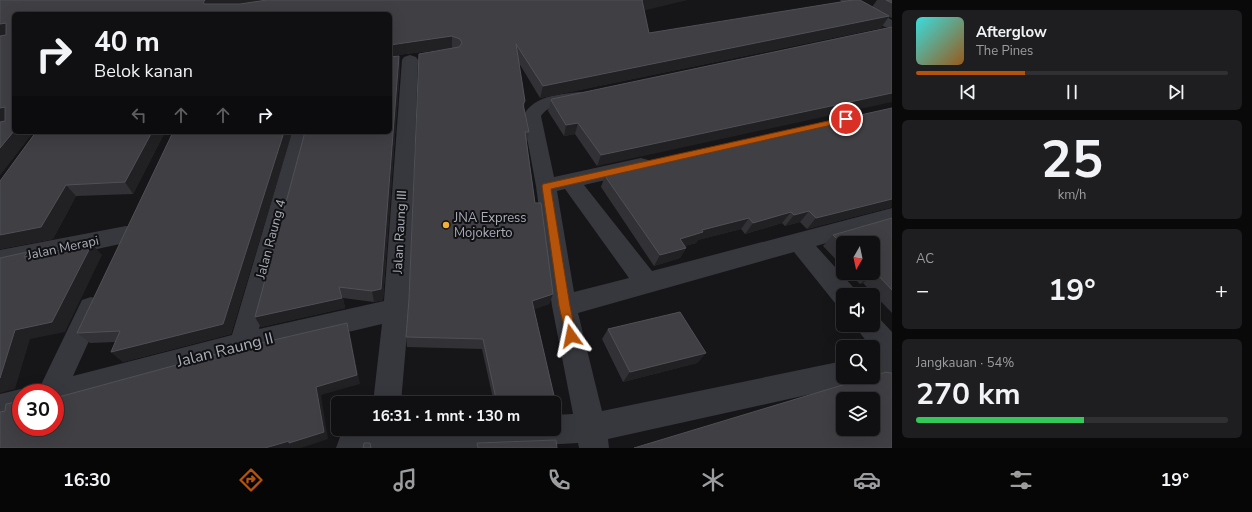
<!DOCTYPE html>
<html lang="id">
<head>
<meta charset="utf-8">
<style>
  :root { --surface:#101012; --page:#1e1e20; --text:#f1f3f6; --muted:#9c9d9f; --line:#303032; --accent:#b45309 }
  body { margin:0; font-family:"Nunito Sans",sans-serif; background:var(--page); color:var(--text); height:100vh; display:flex; flex-direction:column; font-size:15px; white-space:nowrap }
  * { box-sizing:border-box; margin:0 }
  p { font-size:13px; color:var(--muted) }
  .icon { flex:none; width:22px; height:22px; fill:none; stroke:currentColor; stroke-width:2; stroke-linecap:round; stroke-linejoin:round }
  .map { position:relative; flex:1; overflow:hidden }
  .panel { display:flex; flex-direction:column; gap:10px; padding:10px; background:#09090a; width:360px }
  .panel>* { flex:none }
  .guide { position:absolute; left:12px; top:12px; width:380px; height:122px; border-radius:6px; box-shadow:0 4px 16px #0002,0 0 0 1px var(--line); background:#101012; color:var(--text); overflow:hidden }
  .needle { width:26px; rotate:189deg }
  .fabs { position:absolute; left:836px; top:236px; display:grid; gap:8px }
  .fabs a { display:grid; place-items:center; width:44px; height:44px; border-radius:6px; background:var(--surface); box-shadow:0 4px 16px #0002,0 0 0 1px var(--line); font-size:20px }
  .speed { position:absolute; left:12px; top:384px; display:flex; gap:8px; font-size:20px; font-weight:700; text-align:center }
  .speed>* { display:grid; place-content:center; width:52px; height:52px; border-radius:50%; background:var(--surface); box-shadow:0 4px 16px #0002,0 0 0 1px var(--line); line-height:1 }
  .speed .limit { border:6px solid #d22; background:#fff; color:#111 }
  .pin { position:absolute; display:grid; place-items:center; width:34px; height:34px; color:#fff; margin:-17px; border:2px solid #fff; border-radius:50%; box-shadow:0 1px 4px #0007 }
  .me { position:absolute; width:44px; margin:-22px; rotate:348deg; stroke-linejoin:round; filter:drop-shadow(0 0 3px #0008) }
  .turn { display:flex; align-items:center; gap:14px; height:84px; padding:0 16px; font-size:18px }
  .turn .icon { width:52px; height:52px; stroke-width:2.5 }
  .turn b { display:block; font-size:28px; line-height:34px }
  .lanes { display:flex; align-items:center; height:38px; padding:0 16px; background:#0003; justify-content:center; gap:20px; direction:ltr }
  .lanes .off { opacity:.35 }
  .big { font-size:30px; font-weight:700; line-height:1.1 }
  .panel .card { flex:1; display:flex; flex-direction:column; justify-content:center; gap:6px; min-width:0; padding:0 14px; border-radius:6px; background:var(--page) }
  .panel .dial { align-items:center; gap:0 }
  .dial b { font-size:52px; line-height:1 }
  .song { display:flex; align-items:center; gap:12px }
  .cover { width:48px; height:48px; border-radius:6px; background:linear-gradient(135deg,hsl(180 70% 55%),hsl(30 70% 35%)) }
  .played { height:4px; border-radius:2px; background:linear-gradient(90deg,var(--accent) 35%,var(--line) 35%) }
  .keys { display:flex; justify-content:space-around; direction:ltr }
  .heat { display:flex; justify-content:space-between; align-items:center; font-size:22px; direction:ltr }
  .charge { height:6px; border-radius:3px; background:linear-gradient(90deg,#34c759 54%,var(--line) 0) }
  .trip { position:absolute; left:331px; top:396px; width:230px; height:40px; border-radius:6px; background:var(--surface); box-shadow:0 4px 16px #0002,0 0 0 1px var(--line); font-weight:700; line-height:40px; text-align:center }
  .menu { display:flex; height:64px; justify-content:space-around; align-items:center; background:#060607; color:var(--muted) }
  .menu .icon { width:28px; height:28px }
  .menu .current { color:var(--accent) }
  .menu b { font-size:18px; color:var(--text) }
  main { display:flex; flex:1; min-height:0 }
  .map>svg:first-child { display:block }
  .lines { fill:none; stroke-linecap:round; stroke-linejoin:round }
  .street { fill:#37383d; fill-rule:evenodd }
  .wall { fill:#323236 }
  .shaded-wall { fill:#212124 }
  .building { fill:#3f3f44; stroke:#4f5156; fill-rule:evenodd }
  .route { fill:#b45309; stroke:#753606 }
  .poi-dot { fill:#f2b134; stroke:#111113; stroke-width:1.5 }
  .labels { text-anchor:middle; dominant-baseline:central; stroke-width:4; stroke-linejoin:round; paint-order:stroke }
  .poi-label { font-size:13px; fill:#a8adb8; stroke:#111113; text-anchor:start }
  .street-label { font-size:13px; fill:#a8adb8; stroke:#111113 }
  .near-street-label { font-size:16px; fill:#a8adb8; stroke:#111113 }
</style>
</head>
<body>
<main>
<div class="map">
<svg width="892" height="448" viewBox="0 0 892 448">
  <rect width="100%" height="100%" fill="#161618"/>
  <g class="lines">
    <path class="street" d="M840,0H857L892,20V29L876,24L842,3Z
      M410,55L416,57L418,60L409,309L401,403H373L382,324L242,357L55,409V393H37L82,300L91,297L100,300L104,308L73,376L232,335L292,132H310L259,329L384,301L402,60L404,57Z
      M579,92L585,93L588,97L585,101C571,104 549,103 541,116L554,177L641,158L648,160L651,165L648,170L584,185L652,271L892,208V224L816,246L853,287L856,295H843V305L835,303L794,252L578,313L602,411L843,361V377H855L853,383L843,387L608,439L609,448H579L578,443L493,448H336L340,437L365,429H554V415L573,414L552,306L536,186L523,116C535,95 557,95 579,92ZM565,189L629,278L574,292L557,191Z
      M126,226L134,229L137,235L134,241L0,270V250Z
      M873,315L878,317L892,332V377L873,381L863,377H873V355L877,354L873,347H871L860,333L856,325H873Z
      M21,389L31,393H21V417L0,422V394Z"/>
  </g>
  <path class="wall" d="M0,0L644,10L649,33L872,7L877,0H892V18L889,17L881,28L540,98L519,63L525,101L524,107L529,132L527,143L535,203L553,294L549,304L534,309L555,400L554,403H494L482,349L407,347L406,337L453,48L390,56V14H14V131L33,132L0,175Z
    M892,27L597,166L575,134L564,136L548,111L551,100Z
    M399,56L400,68L383,300L374,302L343,298L345,308L261,327L255,317Z
    M892,108V207L807,229L800,222L785,226L782,223L745,234L741,229L698,240L696,243L685,246L686,248L680,258L654,266L601,187L605,176L610,175L612,170Z
    M36,132H165L133,194L76,196L53,239L0,249V181Z
    M173,132H292L231,334L123,362L111,352L116,342L90,343L77,333Z
    M892,218V313L863,283L860,284L849,273H873L843,243V267L823,246L833,235Z
    M608,329L706,353L697,363L623,382L602,339Z"/>
  <path class="shaded-wall" d="M205,0H270L211,10L203,3Z
    M642,0H688L638,12Z
    M889,16L881,28L540,98L543,86Z
    M6,23L14,34L0,37V24Z
    M452,36V48L390,56V45Z
    M399,56L400,68L383,300L374,302L372,291Z
    M892,93V102L597,166L601,155Z
    M5,107L14,119L0,122V108Z
    M578,123L575,134L564,136L566,125Z
    M14,131V132H33L0,175V148Z
    M152,132H165L133,194L125,182Z
    M284,132H292L231,334L123,362L111,352Z
    M66,185L76,196L53,239L0,249V235Z
    M892,199V207L807,229L816,218Z
    M809,211L800,222L785,226L794,215Z
    M791,212L782,223L745,234L753,223Z
    M749,218L741,229L698,240L696,243L673,249L680,239L702,230Z
    M92,244L102,255L65,332L30,339L15,389L0,393V378L15,330Z
    M686,248L680,258L654,266L660,255Z
    M27,252L39,263L24,257Z
    M876,273L863,283L860,284L872,274Z
    M339,287L343,298L345,308L261,327L255,317Z
    M553,294L549,304L529,311L532,301Z
    M347,323L350,333L360,384L321,395L328,439L301,448H265L316,387Z
    M706,353L697,363L623,382L630,372Z"/>
  <path class="building" d="M0,0H205L203,3L205,4H240L267,0H643H642L649,33L853,0H860L889,16L543,86L516,44L525,101L523,104L529,132H525L535,203H541L553,294L532,301L555,400L548,401L549,403H497L483,339L406,337L409,299L419,54L459,47L462,43L460,39L452,36L390,45V14H14V131L0,148V122L5,121V107L0,108V36L6,35V23L0,24Z
    M886,0H892V3Z
    M892,27V93L601,155L578,123L566,125L551,100L552,99Z
    M399,56L381,289L372,291L339,287L342,298L255,317L305,132H390V57Z
    M892,108V199L816,218L809,211L794,215L791,212L753,223L749,218L702,230L703,232L680,239L686,248L660,255L605,176L615,174L612,170Z
    M36,132H152L125,182L66,185L41,227L0,235V181Z
    M173,132H284L223,324L111,352L120,331L77,333Z
    M892,218V290L876,273L872,274L871,273H873V243H843V245L833,235Z
    M92,244L52,322L15,330L0,378V258L27,252L24,257Z
    M680,312L706,353L630,372L608,329Z
    M347,323L357,375L316,387L324,432L289,443V441L265,448H0V412L5,411L6,404L21,401V427H55V398L235,349Z
    M886,372L890,373H892V448H634L869,377H873V376ZM843,399H873V429H843Z
    M556,440L557,448H478L477,443Z
    M364,443H370L371,448H363Z"/>
  <path class="route" d="M846,117L849,118V121L551,189L570,306L576,336L575,340L571,341L567,340L559,306L542,186L543,184Z"/>
  <circle class="poi-dot" cx="446" cy="225" r="4"/>
  <g class="labels">
    <g class="poi-label">
      <text x="454" y="218">JNA Express<tspan x="454" dy="15">Mojokerto</tspan></text>
    </g>
    <g class="street-label">
      <text transform="translate(400 232) rotate(-87)">Jalan Raung III</text>
      <text transform="translate(271 239) rotate(-75)">Jalan Raung 4</text>
      <text transform="translate(63 248) rotate(-12)">Jalan Merapi</text>
    </g>
    <g class="near-street-label">
      <text transform="translate(225 350) rotate(-14)">Jalan Raung II</text>
    </g>
  </g>
</svg>
<div class="fabs">
<a><svg class="needle" viewBox="-14 -14 28 28"><path d="M0-13l5 13h-10z" fill="#e53935"/><path d="M0 13l5-13h-10z" fill="#9c9d9f"/></svg></a>
<a><svg class="icon" aria-label="sound" viewBox="0 0 24 24"><path d="M4 9h4l5-4v14l-5-4H4zM17 9q2 3 0 6"/></svg></a>
<a><svg class="icon" aria-label="search" viewBox="0 0 24 24"><circle cx="10" cy="10" r="6"/><path d="M15 15l6 6"/></svg></a>
<a><svg class="icon" aria-label="layers" viewBox="0 0 24 24"><path d="M12 4l9 5-9 5-9-5zM3 14l9 5 9-5"/></svg></a>
</div>
<div class="speed"><div class="limit">30</div></div>
<div class="pin" style="left:846px;top:119px;background:#d93025"><svg class="icon" aria-label="arrive" viewBox="0 0 24 24"><path d="M6 21V4h12l-3 4 3 4H6"/></svg></div>
<svg class="me" style="left:571px;top:336px" viewBox="-20 -20 40 40"><path d="M0-17L14 15 0 8-14 15z" fill="#b45309" stroke="#fff" stroke-width="4"/></svg>
<div class="trip">16:31 · 1 mnt · 130 m</div>
<div class="guide">
<div class="turn"><svg class="icon" aria-label="right" viewBox="0 0 24 24"><path d="M7 20v-9h11M14 6l5 5-5 5"/></svg><div><b>40 m</b>Belok kanan</div></div>
<div class="lanes"><svg class="icon off" aria-label="left" viewBox="0 0 24 24"><path d="M17 20v-9H6M10 6l-5 5 5 5"/></svg><svg class="icon off" aria-label="ahead" viewBox="0 0 24 24"><path d="M12 20V5M6 11l6-6 6 6"/></svg><svg class="icon off" aria-label="ahead" viewBox="0 0 24 24"><path d="M12 20V5M6 11l6-6 6 6"/></svg><svg class="icon" aria-label="right" viewBox="0 0 24 24"><path d="M7 20v-9h11M14 6l5 5-5 5"/></svg></div>
</div>
</div>
<section class="panel">
<div class="card">
<div class="song"><i class="cover"></i><div><b>Afterglow</b><p>The Pines</p></div></div>
<div class="played"></div>
<div class="keys"><svg class="icon" aria-label="previous" viewBox="0 0 24 24"><path d="M18 5L8 12l10 7zM5 5v14"/></svg><svg class="icon" aria-label="pause" viewBox="0 0 24 24"><path d="M8 5v14M16 5v14"/></svg><svg class="icon" aria-label="next" viewBox="0 0 24 24"><path d="M6 5l10 7-10 7zM19 5v14"/></svg></div>
</div>
<div class="card dial"><b>25</b><p>km/h</p></div>
<div class="card"><p>AC</p>
<div class="heat"><a>−</a><b class="big">19°</b><a>+</a></div>
</div>
<div class="card"><p>Jangkauan · 54%</p><b class="big">270 km</b><div class="charge"></div></div>
</section>
</main>
<nav class="menu">
<b>16:30</b>
<svg class="icon current" aria-label="directions" viewBox="0 0 24 24"><path d="M12 3l9 9-9 9-9-9zM9 14v-3h6M13 9l2 2-2 2"/></svg>
<svg class="icon" aria-label="music" viewBox="0 0 24 24"><path d="M9 18V5l10-2v13"/><circle cx="6" cy="18" r="3"/><circle cx="16" cy="16" r="3"/></svg>
<svg class="icon" aria-label="phone" viewBox="0 0 24 24"><path d="M5 4h4l2 5-3 2q2 4 5 5l2-3 5 2v4C11 20 4 13 5 4z"/></svg>
<svg class="icon" aria-label="climate" viewBox="0 0 24 24"><path d="M12 3v18M4 7l16 10M4 17L20 7"/></svg>
<svg class="icon" aria-label="car" viewBox="0 0 24 24"><path d="M5 17H2v-5l4-1 3-4h7l3 4 3 1v5h-3M9 17h6M6 11h13"/><circle cx="7" cy="17" r="2"/><circle cx="17" cy="17" r="2"/></svg>
<svg class="icon" aria-label="filters" viewBox="0 0 24 24"><path d="M4 7h16M4 17h16"/><circle cx="9" cy="7" r="2"/><circle cx="15" cy="17" r="2"/></svg>
<b>19°</b>
</nav>
</body>
</html>
